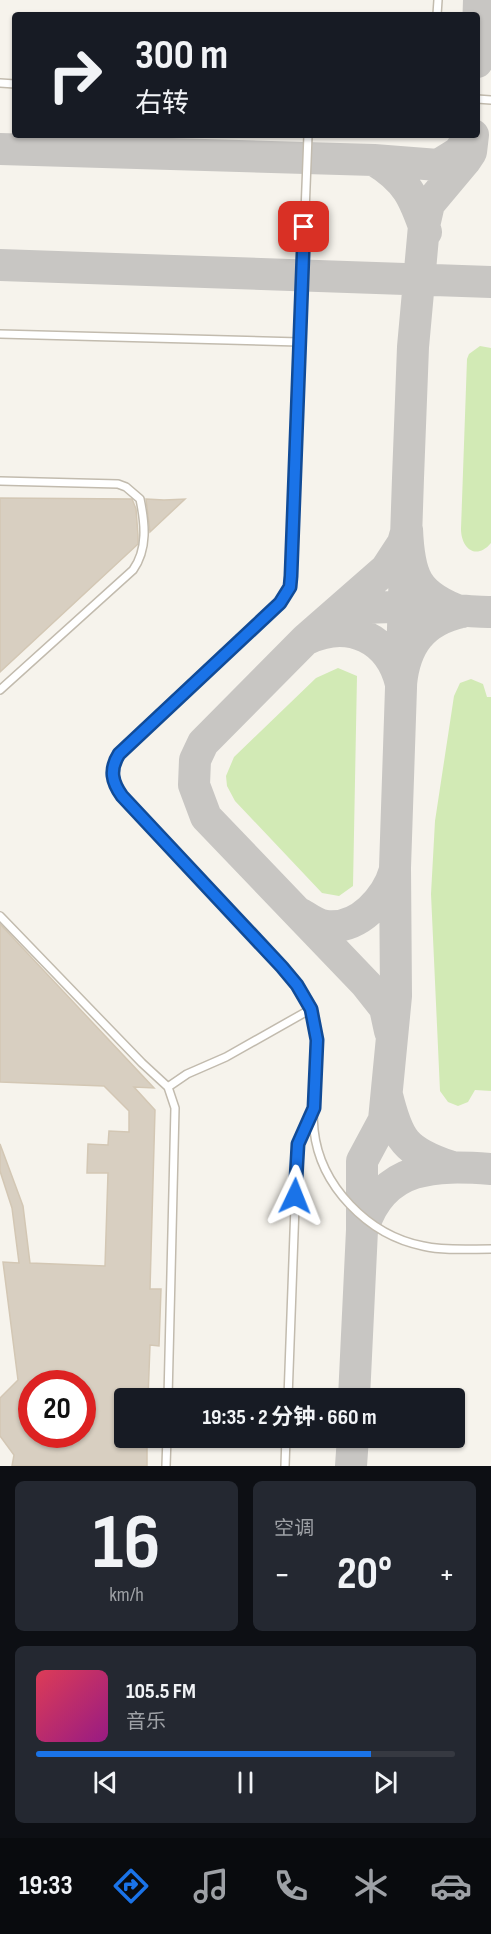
<!DOCTYPE html>
<html lang="zh">
<head>
<meta charset="utf-8">
<style>
  :root { --surface:#171b24; --page:#242831; --text:#f1f3f6; --muted:#9ea1a6; --line:#363941; --accent:#1a73e8 }
  body { margin:0; font-family:"Sofia Sans Condensed","Noto Sans SC",sans-serif; background:var(--page); color:var(--text); height:100vh; display:flex; flex-direction:column; font-size:22px; white-space:nowrap }
  * { box-sizing:border-box; margin:0 }
  p { font-size:20px; color:var(--muted) }
  .icon { flex:none; width:33px; height:33px; fill:none; stroke:currentColor; stroke-width:2; stroke-linecap:round; stroke-linejoin:round }
  .map { position:relative; height:1466px; overflow:hidden }
  .side { display:flex; flex-direction:column; gap:15px; padding:15px; background:#0d0f14; flex:1 }
  .side>* { flex:none }
  .banner { position:absolute; left:12px; top:12px; width:468px; height:126px; border-radius:6px; box-shadow:0 2px 4px #0004; background:#171b24; color:var(--text); overflow:hidden }
  .speed { position:absolute; left:18px; top:1370px; display:flex; gap:12px; font-size:30px; font-weight:700; text-align:center }
  .speed>* { display:grid; place-content:center; width:78px; height:78px; border-radius:50%; background:var(--surface); box-shadow:0 2px 4px #0004; line-height:1 }
  .speed .limit { border:9px solid #d22; background:#fff; color:#111 }
  .pin { position:absolute; display:grid; place-items:center; width:51px; height:51px; color:#fff; margin:-26px; border-radius:12px; box-shadow:0 3px 9px #0006 }
  .me { position:absolute; width:66px; margin:-33px; rotate:2deg; stroke-linejoin:round; filter:drop-shadow(0 0 4px #0008) }
  .turn { display:flex; align-items:center; gap:21px; height:126px; padding:0 24px; font-size:27px }
  .turn .icon { width:78px; height:78px; stroke-width:2.5 }
  .turn b { display:block; font-size:42px; line-height:51px }
  .big { font-size:45px; font-weight:700; line-height:1.1 }
  .side .tile { flex:1; display:flex; flex-direction:column; justify-content:center; gap:9px; min-width:0; padding:0 21px; border-radius:9px; background:var(--page) }
  .side .dial { align-items:center; gap:0 }
  .dial b { font-size:78px; line-height:1 }
  .song { display:flex; align-items:center; gap:18px }
  .cover { width:72px; height:72px; border-radius:9px; background:linear-gradient(135deg,hsl(350 70% 55%),hsl(310 70% 35%)) }
  .played { height:6px; border-radius:3px; background:linear-gradient(90deg,var(--accent) 80%,var(--line) 80%) }
  .keys { display:flex; justify-content:space-around; direction:ltr }
  .heat { display:flex; justify-content:space-between; align-items:center; font-size:33px; direction:ltr }
  .side .tiles { flex:1; display:grid; gap:15px; grid-template-columns:1fr 1fr }
  .tile:last-child { grid-column:span 2 }
  .trip { position:absolute; left:114px; top:1388px; width:351px; height:60px; border-radius:6px; background:var(--surface); box-shadow:0 2px 4px #0004; font-weight:700; line-height:60px; text-align:center }
  .menu { display:flex; height:96px; justify-content:space-around; align-items:center; background:#090b0e; color:var(--muted) }
  .menu .icon { width:42px; height:42px }
  .menu .active { color:var(--accent) }
  .menu b { font-size:27px; color:var(--text) }
  .map>svg:first-child { display:block }
  .green { fill:#d2eab5 }
  .lines { fill:none; stroke-linecap:round; stroke-linejoin:round }
  .taxiway { stroke:#c8c6c3; stroke-width:32 }
  .building { fill:#d8cfc1; stroke:#d3c7b4; stroke-width:1.5; fill-rule:evenodd }
  .service-casing { stroke:#c2bbae; stroke-width:10 }
  .service { stroke:#fff; stroke-width:7 }
  .route-casing { stroke:#114b97; stroke-width:15 }
  .route { stroke:#1a73e8; stroke-width:10 }
</style>
</head>
<body>
<div class="map">
<svg width="491" height="1466" viewBox="0 0 491 1466">
  <rect width="100%" height="100%" fill="#f6f3ec"/>
  <path class="green" d="M480,346L491,348V543C476,561 461,548 461,529L467,359L469,354Z
    M338,668L357,676L353,886L339,896L322,893L235,801L227,786L226,776L234,757L316,678Z
    M471,679L483,684L487,697H491V1091L475,1090L468,1102L458,1106L448,1102L440,1091L431,894L435,821L454,696L460,683Z"/>
  <g class="lines">
    <path class="taxiway" d="M477,62L479,0
      M0,149L374,160L438,165L459,152L466,141
      M374,160C407,180 414,197 426,232
      M0,265L491,282
      M335,616C363,599 454,612 491,612
      M307,639C349,619 390,638 401,684C405,645 422,621 462,612
      M301,914C309,919 317,925 326,926C359,930 387,898 395,870
      M390,1031L385,1008L366,984L206,817L194,785L195,760L203,743L306,639L386,569L403,543L407,529C409,576 415,595 462,612
      M387,1095C398,1140 405,1151 449,1166
      M364,1226C384,1165 436,1165 491,1169
      M354,1398L362,1230V1161L384,1120L396,996L395,868L408,478L413,347L424,226L429,204L465,161L471,152L473,135
      M351,1466L353,1437"/>
  </g>
  <path class="building" d="M0,498L132,499L136,509L138,535V544L0,672Z
    M146,499L164,500L185,499L150,532Z
    M0,924L154,1088L134,1087L155,1110L150,1289H161L159,1346L150,1345L148,1398H124V1437H147V1466H12L14,1455L0,1436V1398L18,1380L3,1262L19,1263L12,1208L0,1171V1144L23,1206L30,1263L105,1266L108,1173H87L88,1144L108,1145L109,1131L129,1132V1111L104,1086L0,1082ZM32,1383H82V1434H32Z"/>
  <g class="lines">
    <g class="service-casing">
      <path id="service" d="M437,15L438,0
        M0,83L15,84
        M477,99L491,100
        M308,135L291,576L290,587L280,603L119,755C109,770 112,782 122,796L282,967C338,1032 307,1057 314,1130C320,1186 368,1235 423,1246C445,1251 469,1249 491,1249
        M0,334L299,342
        M0,481L118,484L126,487L140,499C145,523 148,549 133,570L0,690
        M0,916L142,1063L168,1087L175,1108L168,1398
        M168,1087L187,1074L226,1057L311,1009
        M288,1398L297,1151L312,1111
        M166,1466L167,1437
        M285,1466L286,1437"/>
    </g>
    <use href="#service" class="service"/>
  </g>
  <g class="lines">
    <g class="route-casing">
      <path id="route" d="M295,1196L298,1144L314,1108L317,1040L311,1009L297,985L282,967L122,796C112,782 109,770 119,754L280,603L290,587L291,576L304,227"/>
    </g>
    <use href="#route" class="route"/>
  </g>
</svg>
<div class="speed"><div class="limit">20</div></div>
<div class="pin" style="left:304px;top:227px;background:#d93025"><svg class="icon" aria-label="arrive" viewBox="0 0 24 24"><path d="M6 21V4h12l-3 4 3 4H6"/></svg></div>
<svg class="me" style="left:295px;top:1196px" viewBox="-20 -20 40 40"><path d="M0-17L14 15 0 8-14 15z" fill="#1a73e8" stroke="#fff" stroke-width="4"/></svg>
<div class="trip">19:35 · 2 分钟 · 660 m</div>
<div class="banner">
<div class="turn"><svg class="icon" aria-label="right" viewBox="0 0 24 24"><path d="M7 20v-9h11M14 6l5 5-5 5"/></svg><div><b>300 m</b>右转</div></div>
</div>
</div>
<section class="side">
<div class="tiles">
<div class="tile dial"><b>16</b><p>km/h</p></div>
<div class="tile"><p>空调</p>
<div class="heat"><a>−</a><b class="big">20°</b><a>+</a></div>
</div>
<div class="tile">
<div class="song"><i class="cover"></i><div><b>105.5 FM</b><p>音乐</p></div></div>
<div class="played"></div>
<div class="keys"><svg class="icon" aria-label="previous" viewBox="0 0 24 24"><path d="M18 5L8 12l10 7zM5 5v14"/></svg><svg class="icon" aria-label="pause" viewBox="0 0 24 24"><path d="M8 5v14M16 5v14"/></svg><svg class="icon" aria-label="next" viewBox="0 0 24 24"><path d="M6 5l10 7-10 7zM19 5v14"/></svg></div>
</div>
</div>
</section>
<nav class="menu">
<b>19:33</b>
<svg class="icon active" aria-label="directions" viewBox="0 0 24 24"><path d="M12 3l9 9-9 9-9-9zM9 14v-3h6M13 9l2 2-2 2"/></svg>
<svg class="icon" aria-label="music" viewBox="0 0 24 24"><path d="M9 18V5l10-2v13"/><circle cx="6" cy="18" r="3"/><circle cx="16" cy="16" r="3"/></svg>
<svg class="icon" aria-label="phone" viewBox="0 0 24 24"><path d="M5 4h4l2 5-3 2q2 4 5 5l2-3 5 2v4C11 20 4 13 5 4z"/></svg>
<svg class="icon" aria-label="climate" viewBox="0 0 24 24"><path d="M12 3v18M4 7l16 10M4 17L20 7"/></svg>
<svg class="icon" aria-label="car" viewBox="0 0 24 24"><path d="M5 17H2v-5l4-1 3-4h7l3 4 3 1v5h-3M9 17h6M6 11h13"/><circle cx="7" cy="17" r="2"/><circle cx="17" cy="17" r="2"/></svg>
</nav>
</body>
</html>
